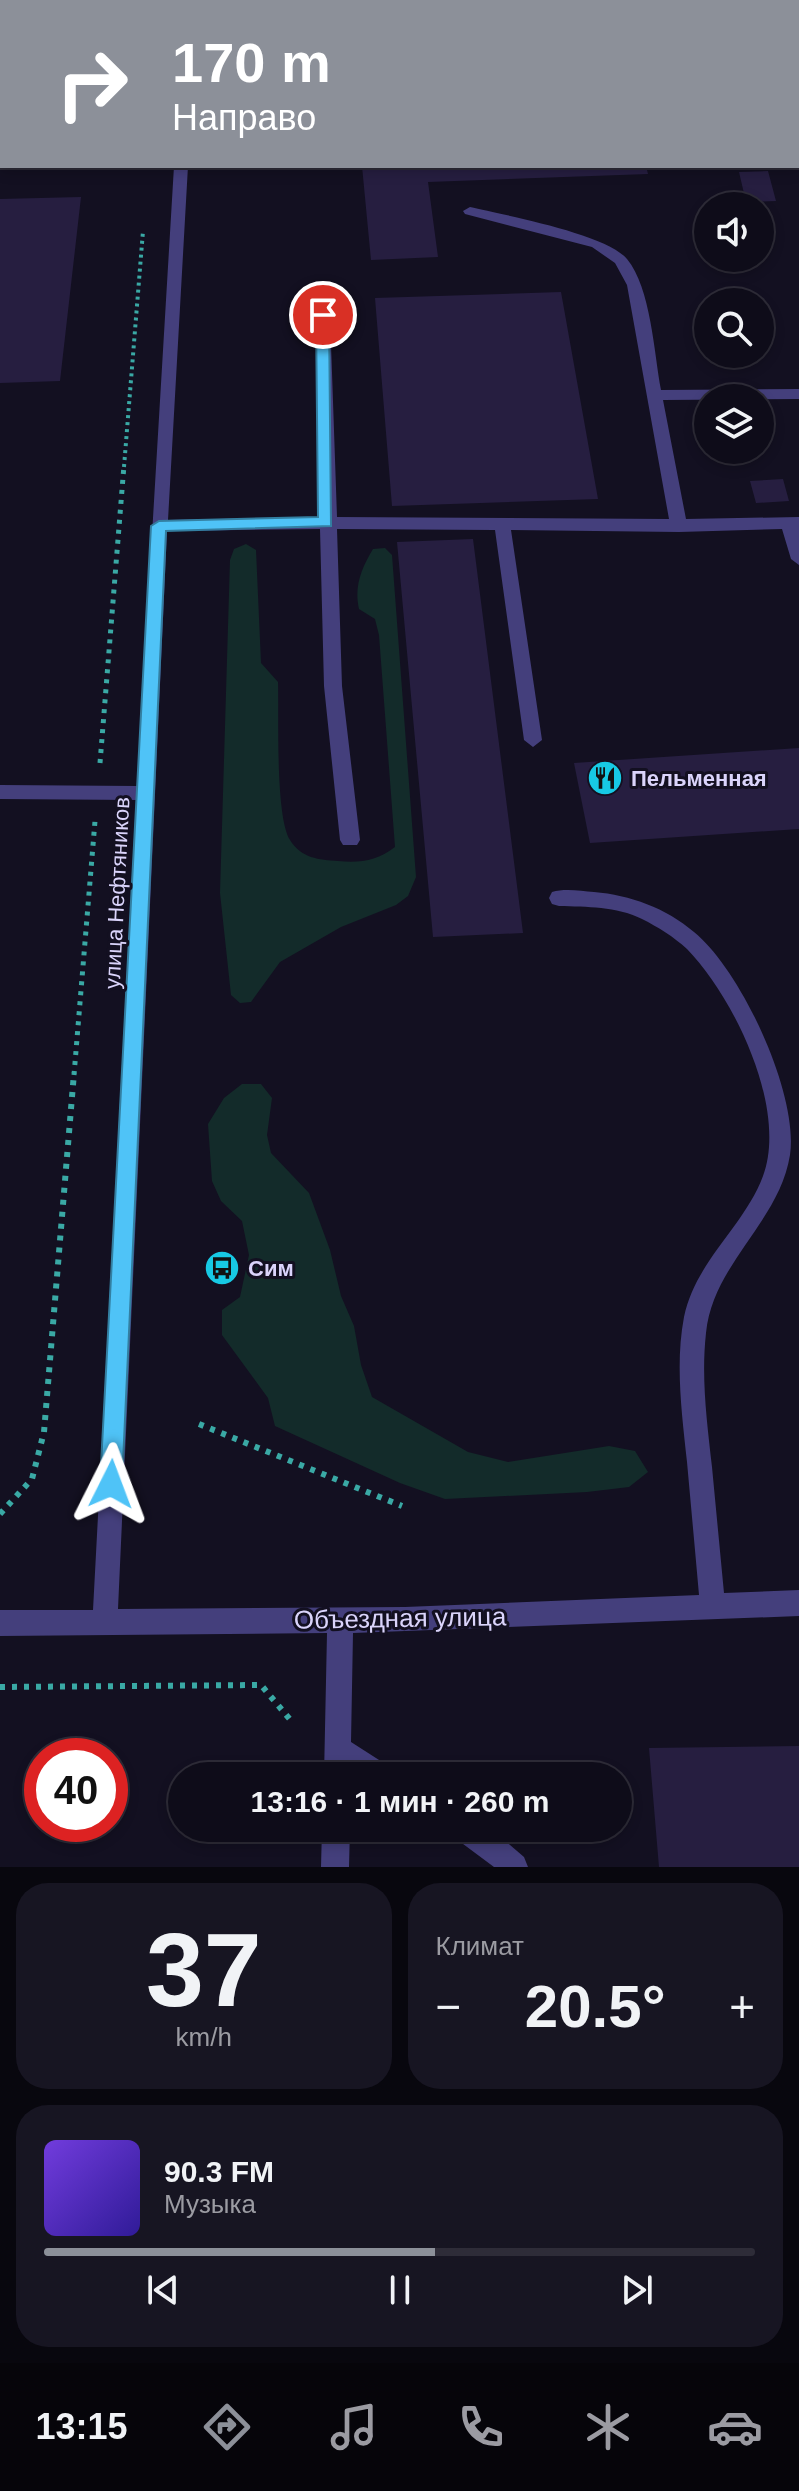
<!DOCTYPE html>
<html lang="ru">
<head>
<meta charset="utf-8">
<style>
  :root { --surface:#0e0c19; --page:#171522; --text:#f1f3f6; --muted:#9b9ba2; --line:#2e2c38; --accent:#8c9099 }
  body { margin:0; font-family:Helvetica,sans-serif; background:var(--page); color:var(--text); height:100vh; display:flex; flex-direction:column; font-size:30px; white-space:nowrap }
  * { box-sizing:border-box; margin:0 }
  p { font-size:26px; color:var(--muted) }
  .icon { flex:none; width:44px; height:44px; fill:none; stroke:currentColor; stroke-width:2; stroke-linecap:round; stroke-linejoin:round }
  .map { position:relative; height:1867px; overflow:hidden }
  .drawer { display:flex; flex-direction:column; gap:16px; padding:16px; background:#08070e; flex:1 }
  .drawer>* { flex:none }
  .guide { position:absolute; left:0px; top:0px; width:800px; height:168px; box-shadow:0 4px 12px #0003,0 0 0 2px var(--line); background:#8c9099; color:#fff; overflow:hidden }
  .buttons { position:absolute; left:694px; top:192px; display:grid; gap:16px }
  .buttons a { display:grid; place-items:center; width:80px; height:80px; border-radius:50%; background:var(--surface); box-shadow:0 4px 12px #0003,0 0 0 2px var(--line); font-size:40px }
  .speed { position:absolute; left:24px; top:1738px; display:flex; gap:16px; font-size:40px; font-weight:700; text-align:center }
  .speed>* { display:grid; place-content:center; width:104px; height:104px; border-radius:50%; background:var(--surface); box-shadow:0 4px 12px #0003,0 0 0 2px var(--line); line-height:1 }
  .speed .limit { border:12px solid #d22; background:#fff; color:#111 }
  .pin { position:absolute; display:grid; place-items:center; width:68px; height:68px; color:#fff; margin:-34px; border:4px solid #fff; border-radius:50%; box-shadow:0 2px 8px #0007 }
  .me { position:absolute; width:88px; margin:-44px; rotate:3deg; stroke-linejoin:round; filter:drop-shadow(0 0 6px #0008) }
  .turn { display:flex; align-items:center; gap:28px; height:168px; padding:0 40px; font-size:36px }
  .turn .icon { width:104px; height:104px; stroke-width:2.5 }
  .turn b { display:block; font-size:56px; line-height:68px }
  .big { font-size:60px; font-weight:600; line-height:1.1 }
  .drawer .card { flex:1; display:flex; flex-direction:column; justify-content:center; gap:12px; min-width:0; padding:0 28px; border-radius:32px; background:var(--page) }
  .drawer .dial { align-items:center; gap:0 }
  .dial b { font-size:104px; line-height:1 }
  .song { display:flex; align-items:center; gap:24px }
  .cover { width:96px; height:96px; border-radius:12px; background:linear-gradient(135deg,hsl(260 70% 55%),hsl(250 70% 35%)) }
  .played { height:8px; border-radius:4px; background:linear-gradient(90deg,var(--accent) 55%,var(--line) 55%) }
  .keys { display:flex; justify-content:space-around; direction:ltr }
  .heat { display:flex; justify-content:space-between; align-items:center; font-size:44px; direction:ltr }
  .drawer .tiles { flex:1; display:grid; gap:16px; grid-template-columns:1fr 1fr }
  .card:last-child { grid-column:span 2 }
  .trip { position:absolute; left:168px; top:1762px; width:464px; height:80px; border-radius:40px; background:var(--surface); box-shadow:0 4px 12px #0003,0 0 0 2px var(--line); font-weight:600; line-height:80px; text-align:center }
  .dock { display:flex; height:128px; justify-content:space-around; align-items:center; background:#06050a; color:var(--muted) }
  .dock .icon { width:56px; height:56px }
  .dock .selected { color:var(--accent) }
  .dock b { font-size:36px; color:var(--text) }
  .map>svg:first-child { display:block }
  .green { fill:#132b2a }
  .building { fill:#261e40 }
  .lines { fill:none; stroke-linecap:round; stroke-linejoin:round }
  .path-far2 { stroke:#3aa9a5; stroke-width:4; stroke-dasharray:3 4; stroke-linecap:butt }
  .path-far1 { stroke:#3aa9a5; stroke-width:5; stroke-dasharray:4 6; stroke-linecap:butt }
  .path { stroke:#3aa9a5; stroke-width:6; stroke-dasharray:5 7; stroke-linecap:butt }
  .minor { fill:#443f7c; fill-rule:evenodd }
  .route { fill:#4fc3f7; stroke:#337fa1; stroke-width:2 }
  .labels { text-anchor:middle; dominant-baseline:central; stroke-width:6; stroke-linejoin:round; paint-order:stroke }
  .poi-label { font-size:22px; font-weight:bold; fill:#dad4fb; stroke:#131021; text-anchor:start }
  .street-label { font-size:22px; fill:#dad4fb; stroke:#131021 }
  .near-street-label { font-size:26px; fill:#dad4fb; stroke:#131021 }
</style>
</head>
<body>
<div class="map">
<svg width="799" height="1867" viewBox="0 0 799 1867">
  <rect width="100%" height="100%" fill="#131021"/>
  <path class="green" d="M246,544L256,550L261,663L278,682C279,714 275,816 290,840C301,858 319,860 338,861C360,863 377,861 395,847L379,635L375,619L359,609C354,587 361,569 373,549L385,548L392,555L416,877L408,896L396,905L341,927L280,962L251,1002L240,1003L231,995L220,893L230,560L234,549Z
    M242,1084H261L272,1098L267,1135L271,1153L309,1193L330,1250L341,1296L354,1326L361,1365L372,1397L468,1452L508,1462L609,1446L635,1451L648,1472L629,1487L587,1492L445,1499L400,1483L275,1426L268,1398L222,1335V1310L240,1297L249,1255L242,1221L221,1201L212,1181L208,1124L224,1098Z"/>
  <path class="building" d="M362,166H646L648,174L428,182L438,257L371,260Z
    M768,171L776,201L746,202L739,172Z
    M81,197L60,381L0,383V199Z
    M561,292L598,499L392,506L375,298Z
    M783,479L789,501L756,503L750,481Z
    M473,539L523,933L433,937L397,542Z
    M799,748V829L590,843L574,763Z
    M799,1746V1867H659L649,1748Z"/>
  <g class="lines">
    <path class="path-far2" d="M124,467L143,231"/>
    <path class="path-far1" d="M100,763L124,465
      M74,1075L95,821"/>
    <path class="path" d="M199,1424L402,1506
      M0,1514L32,1479L44,1432L74,1073
      M0,1687L261,1685L293,1723"/>
    <path class="minor" d="M174,166H188L168,520L320,517L316,315L323,310L330,315L337,517L669,519L627,285L615,263L592,247L465,214L463,211L470,207C504,215 607,234 627,259C651,288 654,353 661,390L799,389V399L663,400L686,519L799,517V565L791,559L782,529L679,532L511,530L542,740L533,747L524,740L495,530L337,529L342,686L360,840L357,845H343L340,840L324,686L320,529L167,531L118,1609L405,1607L699,1595C695,1550 691,1506 687,1462C682,1415 675,1364 684,1317C696,1260 744,1227 763,1176C788,1109 734,997 687,949C674,937 658,927 642,919C616,906 587,907 559,906L552,904L549,898L552,892C565,888 581,891 594,892C630,895 666,908 694,932C741,970 799,1094 790,1155C779,1223 713,1263 706,1333C701,1378 707,1422 712,1467C716,1509 720,1551 724,1593L799,1590V1616L353,1633L351,1742L390,1767L394,1776H356L350,1773V1776H324L327,1633L0,1636V1610H93L136,800L0,799V785L137,786Z
      M322,1828H350L349,1867H321Z
      M451,1828H490L524,1857L528,1867H494L455,1838Z"/>
  </g>
  <path class="route" d="M323,311L329,315L331,526L166,531L122,1484L119,1492L111,1495L103,1492L100,1484L151,526L159,521L318,517L316,315Z"/>
  <defs>
    <g id="restaurant-disc" transform="scale(1.8)"><circle r="9.5" fill="#17c9e4" stroke="#131021"/><path d="M-5-6h1v4h1v-4h1v4h1v-4h1v5L-1.5 .5V6h-2V.5L-5-1ZM5-6V6H3V1.5H1.5Q1.5-4 5-6Z" fill="#111"/></g>
    <g id="bus-disc" transform="scale(1.8)"><circle r="9.5" fill="#17c9e4" stroke="#131021"/><path d="M-5-6H5V4H4V6H2V4H-2V6H-4V4H-5ZM-3.5-4V0h7V-4ZM-3.5 1.2v1.5H-2V1.2ZM2 1.2v1.5H3.5V1.2Z" fill="#111"/></g>
  </defs>
  <g fill-rule="evenodd">
    <use href="#restaurant-disc" x="605" y="778"/>
    <use href="#bus-disc" x="222" y="1268"/>
  </g>
  <g class="labels">
    <g class="poi-label">
      <text x="631" y="778">Пельменная</text>
      <text x="248" y="1268">Сим</text>
    </g>
    <g class="street-label">
      <text transform="translate(117 893) rotate(-87)">улица Нефтяников</text>
    </g>
    <g class="near-street-label">
      <text transform="translate(400 1618) rotate(-1)">Объездная улица</text>
    </g>
  </g>
</svg>
<div class="buttons">
<a><svg class="icon" aria-label="sound" viewBox="0 0 24 24"><path d="M4 9h4l5-4v14l-5-4H4zM17 9q2 3 0 6"/></svg></a>
<a><svg class="icon" aria-label="search" viewBox="0 0 24 24"><circle cx="10" cy="10" r="6"/><path d="M15 15l6 6"/></svg></a>
<a><svg class="icon" aria-label="layers" viewBox="0 0 24 24"><path d="M12 4l9 5-9 5-9-5zM3 14l9 5 9-5"/></svg></a>
</div>
<div class="speed"><div class="limit">40</div></div>
<div class="pin" style="left:323px;top:315px;background:#d93025"><svg class="icon" aria-label="arrive" viewBox="0 0 24 24"><path d="M6 21V4h12l-3 4 3 4H6"/></svg></div>
<svg class="me" style="left:111px;top:1484px" viewBox="-20 -20 40 40"><path d="M0-17L14 15 0 8-14 15z" fill="#4fc3f7" stroke="#fff" stroke-width="4"/></svg>
<div class="trip">13:16 · 1 мин · 260 m</div>
<div class="guide">
<div class="turn"><svg class="icon" aria-label="right" viewBox="0 0 24 24"><path d="M7 20v-9h11M14 6l5 5-5 5"/></svg><div><b>170 m</b>Направо</div></div>
</div>
</div>
<section class="drawer">
<div class="tiles">
<div class="card dial"><b>37</b><p>km/h</p></div>
<div class="card"><p>Климат</p>
<div class="heat"><a>−</a><b class="big">20.5°</b><a>+</a></div>
</div>
<div class="card">
<div class="song"><i class="cover"></i><div><b>90.3 FM</b><p>Музыка</p></div></div>
<div class="played"></div>
<div class="keys"><svg class="icon" aria-label="previous" viewBox="0 0 24 24"><path d="M18 5L8 12l10 7zM5 5v14"/></svg><svg class="icon" aria-label="pause" viewBox="0 0 24 24"><path d="M8 5v14M16 5v14"/></svg><svg class="icon" aria-label="next" viewBox="0 0 24 24"><path d="M6 5l10 7-10 7zM19 5v14"/></svg></div>
</div>
</div>
</section>
<nav class="dock">
<b>13:15</b>
<svg class="icon selected" aria-label="directions" viewBox="0 0 24 24"><path d="M12 3l9 9-9 9-9-9zM9 14v-3h6M13 9l2 2-2 2"/></svg>
<svg class="icon" aria-label="music" viewBox="0 0 24 24"><path d="M9 18V5l10-2v13"/><circle cx="6" cy="18" r="3"/><circle cx="16" cy="16" r="3"/></svg>
<svg class="icon" aria-label="phone" viewBox="0 0 24 24"><path d="M5 4h4l2 5-3 2q2 4 5 5l2-3 5 2v4C11 20 4 13 5 4z"/></svg>
<svg class="icon" aria-label="climate" viewBox="0 0 24 24"><path d="M12 3v18M4 7l16 10M4 17L20 7"/></svg>
<svg class="icon" aria-label="car" viewBox="0 0 24 24"><path d="M5 17H2v-5l4-1 3-4h7l3 4 3 1v5h-3M9 17h6M6 11h13"/><circle cx="7" cy="17" r="2"/><circle cx="17" cy="17" r="2"/></svg>
</nav>
</body>
</html>
